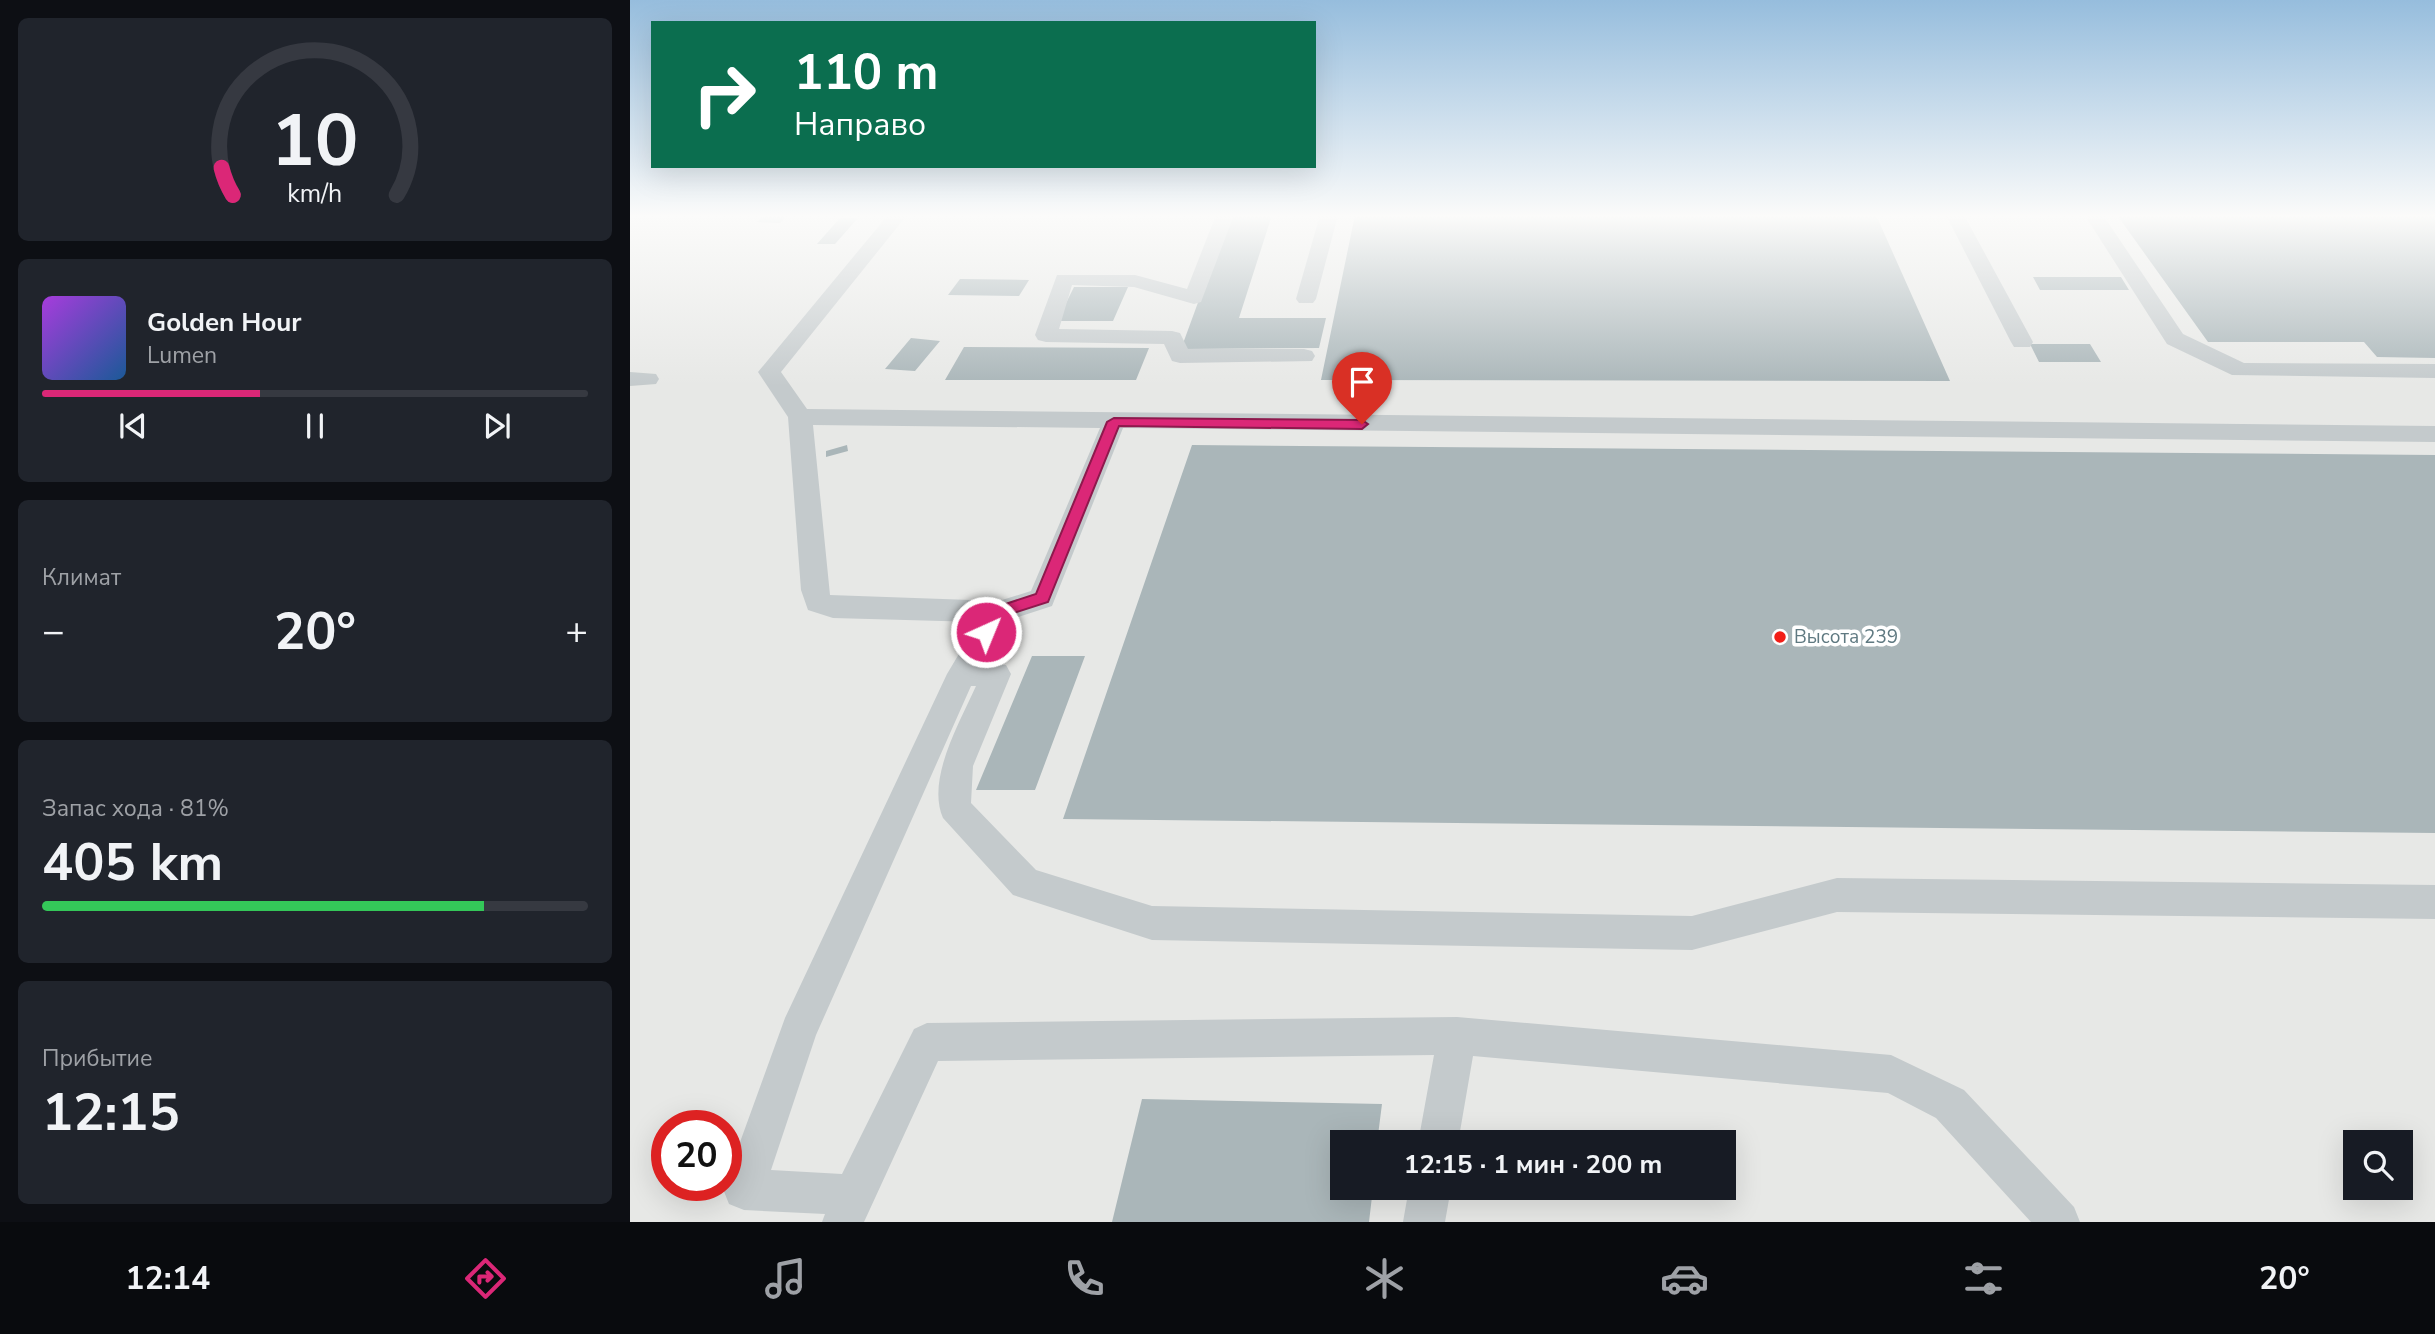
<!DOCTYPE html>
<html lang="ru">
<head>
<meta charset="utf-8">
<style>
  :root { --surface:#171b24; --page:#20242c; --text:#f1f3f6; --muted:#9ea1a6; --line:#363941; --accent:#db2777 }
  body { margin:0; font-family:"Nunito Sans",sans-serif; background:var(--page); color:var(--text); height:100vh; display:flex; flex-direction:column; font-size:26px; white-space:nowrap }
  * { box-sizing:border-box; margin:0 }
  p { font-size:23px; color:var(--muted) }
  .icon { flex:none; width:38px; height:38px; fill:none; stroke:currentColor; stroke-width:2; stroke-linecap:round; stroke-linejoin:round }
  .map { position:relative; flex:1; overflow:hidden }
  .drawer { display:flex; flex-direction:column; gap:18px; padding:18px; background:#0d0f14; width:630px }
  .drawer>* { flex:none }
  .banner { position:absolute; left:21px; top:21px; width:665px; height:147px; border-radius:0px; box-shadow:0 7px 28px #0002; background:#0b6e4f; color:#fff; overflow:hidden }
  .fabs { position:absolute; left:1713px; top:1130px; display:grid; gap:14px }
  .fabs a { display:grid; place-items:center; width:70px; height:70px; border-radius:0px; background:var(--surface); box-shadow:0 7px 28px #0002; font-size:35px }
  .speed { position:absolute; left:21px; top:1110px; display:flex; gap:14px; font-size:35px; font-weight:700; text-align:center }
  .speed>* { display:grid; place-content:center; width:91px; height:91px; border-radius:50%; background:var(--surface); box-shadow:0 7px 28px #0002; line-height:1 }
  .speed .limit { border:10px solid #d22; background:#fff; color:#111 }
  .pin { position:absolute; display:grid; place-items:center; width:60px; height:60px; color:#fff; margin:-72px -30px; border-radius:50% 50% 50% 0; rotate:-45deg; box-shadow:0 0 7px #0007 }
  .pin .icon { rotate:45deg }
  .me { position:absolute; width:77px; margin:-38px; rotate:44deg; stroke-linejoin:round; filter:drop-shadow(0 0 5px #0008) }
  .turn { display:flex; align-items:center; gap:24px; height:147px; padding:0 28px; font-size:32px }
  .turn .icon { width:91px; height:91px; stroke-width:2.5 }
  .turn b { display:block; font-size:49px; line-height:60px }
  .big { font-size:52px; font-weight:700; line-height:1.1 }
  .drawer .card { flex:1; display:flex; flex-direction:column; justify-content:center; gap:10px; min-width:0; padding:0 24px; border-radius:10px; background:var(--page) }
  .drawer .dial { align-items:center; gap:0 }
  .dial svg { height:182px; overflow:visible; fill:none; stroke:var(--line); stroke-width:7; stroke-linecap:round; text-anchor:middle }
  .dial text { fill:var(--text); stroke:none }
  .song { display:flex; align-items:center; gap:21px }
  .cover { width:84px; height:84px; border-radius:10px; background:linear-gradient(135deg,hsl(280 70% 55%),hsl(210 70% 35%)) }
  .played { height:7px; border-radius:4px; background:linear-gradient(90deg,var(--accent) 40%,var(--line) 40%) }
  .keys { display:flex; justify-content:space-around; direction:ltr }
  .heat { display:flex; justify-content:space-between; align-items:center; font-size:38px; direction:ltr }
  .charge { height:10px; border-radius:5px; background:linear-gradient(90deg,#34c759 81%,var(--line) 0) }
  .trip { position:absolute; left:700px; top:1130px; width:406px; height:70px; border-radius:0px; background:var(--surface); box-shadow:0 7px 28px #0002; font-weight:700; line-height:70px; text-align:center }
  .tab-bar { display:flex; height:112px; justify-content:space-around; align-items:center; background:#090b0e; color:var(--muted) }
  .tab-bar .icon { width:49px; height:49px }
  .tab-bar .active { color:var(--accent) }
  .tab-bar b { font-size:32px; color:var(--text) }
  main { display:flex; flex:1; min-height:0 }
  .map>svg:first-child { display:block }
  .built { fill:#e7e8e6; fill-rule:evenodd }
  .building { fill:#aab6b9 }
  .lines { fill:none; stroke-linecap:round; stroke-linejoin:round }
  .minor { fill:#c4cacc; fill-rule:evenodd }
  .route { fill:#db2777; stroke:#8e194d; stroke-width:2 }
  .poi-dot { fill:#f21e17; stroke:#fff; stroke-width:2.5 }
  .labels { text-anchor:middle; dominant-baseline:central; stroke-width:7; stroke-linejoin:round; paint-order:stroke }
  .poi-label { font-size:19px; fill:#5f7981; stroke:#fff; text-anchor:start }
</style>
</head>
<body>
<main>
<section class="drawer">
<div class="card dial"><svg viewBox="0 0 100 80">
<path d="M14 69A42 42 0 1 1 86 69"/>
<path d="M14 69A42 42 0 0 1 9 57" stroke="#db2777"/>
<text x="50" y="56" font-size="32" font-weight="700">10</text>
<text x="50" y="72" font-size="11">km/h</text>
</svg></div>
<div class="card">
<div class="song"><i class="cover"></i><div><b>Golden Hour</b><p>Lumen</p></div></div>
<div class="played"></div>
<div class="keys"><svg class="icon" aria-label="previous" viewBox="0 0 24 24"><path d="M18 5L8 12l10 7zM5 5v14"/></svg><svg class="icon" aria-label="pause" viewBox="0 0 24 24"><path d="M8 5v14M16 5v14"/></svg><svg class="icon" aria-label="next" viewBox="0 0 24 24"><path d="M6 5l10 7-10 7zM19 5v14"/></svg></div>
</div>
<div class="card"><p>Климат</p>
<div class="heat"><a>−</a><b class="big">20°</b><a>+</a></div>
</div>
<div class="card"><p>Запас хода · 81%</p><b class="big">405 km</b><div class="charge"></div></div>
<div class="card"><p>Прибытие</p><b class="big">12:15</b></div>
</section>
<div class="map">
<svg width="1805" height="1222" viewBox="0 0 1805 1222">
  <rect width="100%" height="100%" fill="#f7f6f3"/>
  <path class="built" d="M0,215H1805V1222H0ZM37,1125H96V1185H37ZM712,1143H1094V1188H712ZM1726,1143H1771V1188H1726Z"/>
  <path class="building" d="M134,215H158L150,223L127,222Z
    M600,215H642L609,318H696L689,348L551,349Z
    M725,215H1246L1320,381L691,380Z
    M1487,215H1805V358L1747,357L1734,342H1578Z
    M210,218H228L205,244H187Z
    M1403,277H1491L1499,290H1410Z
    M330,279L399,280L389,296L318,295Z
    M444,287H498L483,321H427Z
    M281,338L310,341L285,371L255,369Z
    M1400,344H1460L1471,362H1409Z
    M334,347L519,348L506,380H315Z
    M217,445L218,451L196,457V451Z
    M562,445L1805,455V833L433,819Z
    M402,656H455L405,790H346Z
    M512,1099L752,1104L747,1143H712V1188H743L739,1222H482Z"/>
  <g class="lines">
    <path class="minor" d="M258,215H277L151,372L177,409L1805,426V442L493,428L422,606L379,620L354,662L376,665L381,674L343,766L341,803L406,870L522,906L1062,916L1207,878L1805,885V919L1207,912L1062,950L522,940L383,895L313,818C296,779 330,722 346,686H341L186,1035L141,1170L212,1174L284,1029L297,1023L827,1017L1261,1055L1334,1090L1444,1207L1450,1222H1401L1306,1118L1258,1093L843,1056L828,1143H788L804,1055L308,1061L234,1222H192L195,1214L114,1210L99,1204L93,1189L155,1018L317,674L348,622L203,618L178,610L171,590L158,417L128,372ZM183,425L470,428L401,591L369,601L200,595Z
      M586,215H604L571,302L564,304L504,287L442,285L429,329L542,331L550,333L558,349H674L682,351L685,356L682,361L550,363L542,361L534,344L416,342L408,340L405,335L427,275H505L557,289Z
      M690,215H708L686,299L683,303H669L666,299Z
      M1316,215H1334L1403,342L1400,347H1384L1381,342Z
      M1457,215H1473L1553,334L1614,363L1805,364V378L1602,375L1537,344L1456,217Z
      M0,372L26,374L29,379L26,384L0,386Z
      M779,1188H821L815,1222H773Z"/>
  </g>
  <linearGradient id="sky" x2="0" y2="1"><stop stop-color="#96bddd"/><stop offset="0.56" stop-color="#fbfbfa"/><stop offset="1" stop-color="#fbfbfa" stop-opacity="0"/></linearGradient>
  <rect width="1805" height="386" fill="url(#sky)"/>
  <path class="route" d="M484,418L732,420L738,424L732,429L489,426L418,602L374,616L362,637H351L348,632L363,608L406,594L477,422Z"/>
  <circle class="poi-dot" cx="1150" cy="637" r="7"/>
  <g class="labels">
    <g class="poi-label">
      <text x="1164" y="637">Высота 239</text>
    </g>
  </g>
</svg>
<div class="fabs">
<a><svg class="icon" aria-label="search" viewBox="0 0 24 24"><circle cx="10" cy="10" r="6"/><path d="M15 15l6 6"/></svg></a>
</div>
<div class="speed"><div class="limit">20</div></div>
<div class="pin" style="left:732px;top:424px;background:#d93025"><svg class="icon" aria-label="arrive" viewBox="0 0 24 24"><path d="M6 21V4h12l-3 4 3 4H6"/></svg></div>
<svg class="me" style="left:356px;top:632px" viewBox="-20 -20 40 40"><circle r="17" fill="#db2777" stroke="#fff" stroke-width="3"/><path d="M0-11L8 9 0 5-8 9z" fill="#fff"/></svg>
<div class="trip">12:15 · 1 мин · 200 m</div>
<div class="banner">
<div class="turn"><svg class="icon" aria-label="right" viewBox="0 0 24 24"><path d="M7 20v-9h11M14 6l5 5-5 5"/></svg><div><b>110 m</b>Направо</div></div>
</div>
</div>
</main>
<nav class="tab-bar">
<b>12:14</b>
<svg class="icon active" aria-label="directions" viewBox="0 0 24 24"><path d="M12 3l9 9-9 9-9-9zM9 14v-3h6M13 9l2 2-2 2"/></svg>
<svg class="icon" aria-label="music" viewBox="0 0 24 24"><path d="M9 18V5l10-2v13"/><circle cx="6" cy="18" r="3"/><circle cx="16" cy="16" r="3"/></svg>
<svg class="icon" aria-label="phone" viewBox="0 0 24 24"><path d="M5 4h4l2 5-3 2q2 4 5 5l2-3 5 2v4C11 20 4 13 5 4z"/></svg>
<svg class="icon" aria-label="climate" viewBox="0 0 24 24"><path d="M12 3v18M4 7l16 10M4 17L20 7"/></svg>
<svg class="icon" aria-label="car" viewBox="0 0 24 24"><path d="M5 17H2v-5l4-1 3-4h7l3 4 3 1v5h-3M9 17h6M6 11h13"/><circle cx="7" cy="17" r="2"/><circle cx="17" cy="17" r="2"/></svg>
<svg class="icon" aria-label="filters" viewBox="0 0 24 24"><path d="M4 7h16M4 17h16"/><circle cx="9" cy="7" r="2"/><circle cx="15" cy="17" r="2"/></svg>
<b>20°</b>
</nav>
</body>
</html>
